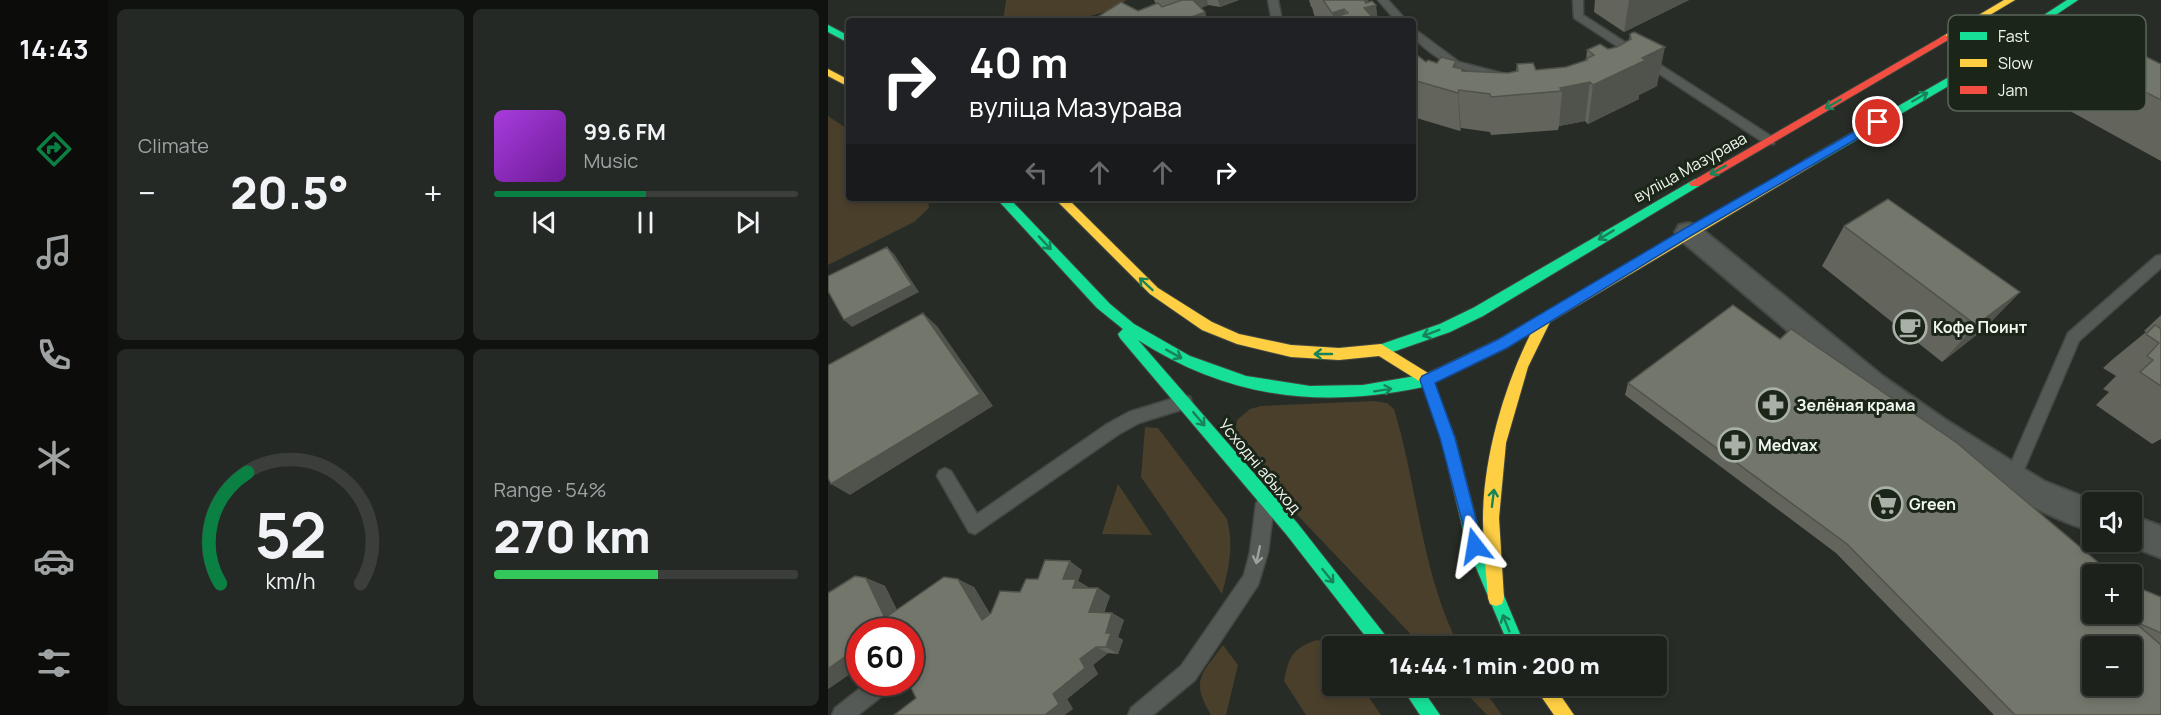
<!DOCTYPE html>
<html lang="en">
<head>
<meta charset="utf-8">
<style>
  :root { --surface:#1d211c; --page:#252925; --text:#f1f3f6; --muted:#a0a3a3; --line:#3b3e3b; --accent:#0b8043 }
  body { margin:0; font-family:Manrope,sans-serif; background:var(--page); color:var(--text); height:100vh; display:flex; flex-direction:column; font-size:22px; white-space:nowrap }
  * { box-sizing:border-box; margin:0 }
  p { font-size:20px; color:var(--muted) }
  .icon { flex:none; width:33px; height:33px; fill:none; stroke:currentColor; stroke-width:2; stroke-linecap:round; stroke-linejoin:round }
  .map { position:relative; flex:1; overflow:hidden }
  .drawer { display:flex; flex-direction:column; gap:9px; padding:9px; background:#10120f; width:720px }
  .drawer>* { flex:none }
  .hud { position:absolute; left:18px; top:18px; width:570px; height:183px; border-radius:6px; box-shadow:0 3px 9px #0003,0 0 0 2px var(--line); background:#202124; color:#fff; overflow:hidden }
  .buttons { position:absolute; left:1254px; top:492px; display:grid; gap:12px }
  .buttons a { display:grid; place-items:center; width:60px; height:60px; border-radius:6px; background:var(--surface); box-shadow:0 3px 9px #0003,0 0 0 2px var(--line); font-size:30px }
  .speed { position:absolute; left:18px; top:618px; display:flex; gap:12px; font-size:30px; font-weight:700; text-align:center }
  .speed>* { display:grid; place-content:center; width:78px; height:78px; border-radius:50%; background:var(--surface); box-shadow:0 3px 9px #0003,0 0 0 2px var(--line); line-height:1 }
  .speed .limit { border:9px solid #d22; background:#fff; color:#111 }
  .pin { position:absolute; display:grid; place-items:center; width:51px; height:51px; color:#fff; margin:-26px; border:3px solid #fff; border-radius:50%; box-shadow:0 2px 6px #0007 }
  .me { position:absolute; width:66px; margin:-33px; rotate:346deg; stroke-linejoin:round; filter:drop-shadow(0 0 4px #0008) }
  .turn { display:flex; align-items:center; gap:21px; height:126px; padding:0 24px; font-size:27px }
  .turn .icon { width:78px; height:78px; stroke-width:2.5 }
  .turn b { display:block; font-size:42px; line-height:51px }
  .lanes { display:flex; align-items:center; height:57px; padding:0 24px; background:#0003; justify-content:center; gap:30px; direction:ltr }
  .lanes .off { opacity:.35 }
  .big { font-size:45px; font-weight:800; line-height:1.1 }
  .drawer .tile { flex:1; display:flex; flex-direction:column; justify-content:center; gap:9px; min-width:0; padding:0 21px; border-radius:9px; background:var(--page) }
  .drawer .dial { align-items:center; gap:0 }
  .dial svg { height:156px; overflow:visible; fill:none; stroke:var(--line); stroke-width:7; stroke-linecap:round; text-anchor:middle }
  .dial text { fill:var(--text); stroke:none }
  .song { display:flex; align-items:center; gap:18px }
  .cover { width:72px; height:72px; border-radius:9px; background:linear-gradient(135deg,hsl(280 70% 55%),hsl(280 70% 35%)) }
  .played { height:6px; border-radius:3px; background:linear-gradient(90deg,var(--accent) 50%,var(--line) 50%) }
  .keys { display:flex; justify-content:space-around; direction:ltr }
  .heat { display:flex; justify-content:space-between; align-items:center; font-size:33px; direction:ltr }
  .charge { height:9px; border-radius:4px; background:linear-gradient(90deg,#34c759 54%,var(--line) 0) }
  .drawer .tiles { flex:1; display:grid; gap:9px; grid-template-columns:repeat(2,1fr) }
  .trip { position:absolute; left:494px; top:636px; width:345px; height:60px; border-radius:6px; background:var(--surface); box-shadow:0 3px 9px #0003,0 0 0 2px var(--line); font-weight:800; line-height:60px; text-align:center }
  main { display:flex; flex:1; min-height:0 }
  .tabs { display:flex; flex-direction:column; width:108px; justify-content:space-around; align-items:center; background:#0c0d0b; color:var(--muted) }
  .tabs .icon { width:42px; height:42px }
  .tabs .on { color:var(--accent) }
  .tabs b { font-size:27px; color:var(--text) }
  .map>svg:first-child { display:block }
  .green { fill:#4a3f2b }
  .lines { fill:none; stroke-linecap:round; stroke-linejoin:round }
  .lane-casing { stroke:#444843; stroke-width:3 }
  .street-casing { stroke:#444843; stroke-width:4 }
  .fast-casing { stroke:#444843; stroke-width:2 }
  .slow-casing { stroke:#444843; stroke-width:2 }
  .jam-casing { stroke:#444843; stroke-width:2 }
  .lane { fill:#565a57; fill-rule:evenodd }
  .street { fill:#565a57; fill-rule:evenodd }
  .fast { fill:#16e098; fill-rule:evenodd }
  .slow { fill:#ffcf43; fill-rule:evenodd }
  .jam { fill:#f24e42; fill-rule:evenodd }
  .wall { fill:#63655c }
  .shaded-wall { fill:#50534b }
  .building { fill:#73766b; stroke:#50534b; stroke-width:1.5; fill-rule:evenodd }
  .oneway { stroke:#188358 }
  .oneway2 { stroke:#9ba19b }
  .route { fill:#1a73e8; stroke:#114b97; stroke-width:1.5 }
  .labels { text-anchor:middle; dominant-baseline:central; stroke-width:6; stroke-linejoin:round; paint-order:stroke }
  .street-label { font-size:16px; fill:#eff7ee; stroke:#1b2619 }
  .poi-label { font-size:16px; font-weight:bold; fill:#eff7ee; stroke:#1b2619; text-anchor:start }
  .key { fill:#1b2619; stroke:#5b6559; stroke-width:1.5 }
  .key-label { font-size:16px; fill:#eff7ee }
</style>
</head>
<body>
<main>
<nav class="tabs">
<b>14:43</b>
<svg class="icon on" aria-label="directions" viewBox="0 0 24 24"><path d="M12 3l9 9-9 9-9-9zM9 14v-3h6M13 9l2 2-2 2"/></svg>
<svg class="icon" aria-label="music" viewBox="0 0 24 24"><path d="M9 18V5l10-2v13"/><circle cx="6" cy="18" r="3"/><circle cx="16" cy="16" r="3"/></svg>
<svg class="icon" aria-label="phone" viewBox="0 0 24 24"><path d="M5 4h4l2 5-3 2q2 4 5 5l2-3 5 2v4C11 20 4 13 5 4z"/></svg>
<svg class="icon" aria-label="climate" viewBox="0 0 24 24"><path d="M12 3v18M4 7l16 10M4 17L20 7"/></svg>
<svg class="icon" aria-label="car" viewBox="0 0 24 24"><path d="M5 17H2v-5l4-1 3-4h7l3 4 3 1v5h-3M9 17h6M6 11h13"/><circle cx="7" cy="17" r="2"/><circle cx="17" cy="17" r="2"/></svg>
<svg class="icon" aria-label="filters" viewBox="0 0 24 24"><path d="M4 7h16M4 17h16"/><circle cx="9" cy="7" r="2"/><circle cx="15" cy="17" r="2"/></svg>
</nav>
<section class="drawer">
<div class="tiles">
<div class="tile"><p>Climate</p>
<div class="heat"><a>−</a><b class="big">20.5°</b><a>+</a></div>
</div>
<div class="tile">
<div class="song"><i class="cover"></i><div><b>99.6 FM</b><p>Music</p></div></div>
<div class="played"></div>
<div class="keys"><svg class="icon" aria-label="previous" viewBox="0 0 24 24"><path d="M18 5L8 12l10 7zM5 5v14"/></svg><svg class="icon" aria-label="pause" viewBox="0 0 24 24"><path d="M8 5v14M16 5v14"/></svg><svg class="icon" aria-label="next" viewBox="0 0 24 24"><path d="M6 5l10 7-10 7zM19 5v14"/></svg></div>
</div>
<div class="tile dial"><svg viewBox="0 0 100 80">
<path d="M14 69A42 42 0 1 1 86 69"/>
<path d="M14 69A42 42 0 0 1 28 12" stroke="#0b8043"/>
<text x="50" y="56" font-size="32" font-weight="700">52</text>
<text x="50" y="72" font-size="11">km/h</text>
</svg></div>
<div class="tile"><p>Range · 54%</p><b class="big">270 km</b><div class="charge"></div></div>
</div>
</section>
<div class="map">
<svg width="1333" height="715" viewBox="0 0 1333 715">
  <rect width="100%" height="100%" fill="#272c26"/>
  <path class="green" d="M178,0H299C263,25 217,21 175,21Z
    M0,116L21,130V198H100L101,208L86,222L0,265Z
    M546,401L559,403L566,409C590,488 593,571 631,646H594L417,460L406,440L409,420L422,409L433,406Z
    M317,427L330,428L399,519C406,546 401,567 394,594L313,477Z
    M290,484L324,535L274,534Z
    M489,640L505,644L506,646H504V686H533L553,715H478L456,681C461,657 464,648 489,640Z
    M395,645L410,665L398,715H383C362,680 374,674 395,645Z
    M631,686H653L674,715H659Z"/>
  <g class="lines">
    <g class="lane-casing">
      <path id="lane" d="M440,0H450L454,21H444Z
        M550,0H560L579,21H568Z
        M745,0H755V15L946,138V144H938L746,18Z
        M585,28L631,62L681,75L683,77L677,80C638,71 614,67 585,37Z
        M1333,255V268L1251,341L1190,484L1184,487L1178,484L1176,479L1240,333L1328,256Z
        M356,395L362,397L364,402L362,407L311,423L291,434L147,534L141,532L109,476L111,471L117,468L123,471L149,514L279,424L301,412Z
        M437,496L443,498L446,504L440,552L430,585L367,680L325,715H300L303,708L353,666L416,575L422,552L428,504L431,498Z
        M40,682H66L63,689L30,715H4L7,708Z"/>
    </g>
    <g class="street-casing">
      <path id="street" d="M860,223L869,225L1056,377L1118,420L1216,481L1269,502H1264V531C1215,517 1175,490 1132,462C1032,396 943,316 851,239L847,232L851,225Z
        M1304,515L1333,526V558L1292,542H1304Z"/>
    </g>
    <g class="fast-casing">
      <path id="fast" d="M1239,0H1250L1129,81L984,166H976V160L1121,77Z
        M0,25L21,36V43L0,32Z
        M867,179L871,180V186L655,316L622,332L553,356L548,354L546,350L548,346L612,324L645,308Z
        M168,198H181L282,304L306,324L362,356L418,376L482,386L535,385L599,374L604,376L627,438L655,546L697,646H681L639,546L613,438L595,387C492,409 400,398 310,340L470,524L561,640L564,646H545L458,534L292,338L290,334L295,329L269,308Z
        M573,686H592L612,715H592Z"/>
    </g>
    <g class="slow-casing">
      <path id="slow" d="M1176,0H1187L1120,40L1112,38Z
        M0,69L21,80V87L0,76Z
        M980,159L986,163L984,166L722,322L700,367L678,443L671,518L676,598L674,604L668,606L662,604L660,598C658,572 655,546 655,520C655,458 676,387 703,333L679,348L599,386L551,356L511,360L463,357L409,344L374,330L322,294L226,198H239L330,288L384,322L411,334L463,345L511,348L553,344L600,373L669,340Z
        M706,686H726L746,715H726Z"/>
    </g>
    <g class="jam-casing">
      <path id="jam" d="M1117,35L1122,38L1120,40L871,186H863L861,183Z"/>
    </g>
    <use href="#lane" class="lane"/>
    <use href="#street" class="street"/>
    <use href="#fast" class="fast"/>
    <use href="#slow" class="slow"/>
    <use href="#jam" class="jam"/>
  </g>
  <path class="wall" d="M326,0H411L392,7L380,5L373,8L267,21L310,11L328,4Z
    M481,0H540L550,21H490L486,15L484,7H483Z
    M767,0H861L796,32L766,12Z
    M802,34L829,86L811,95V99L760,124L757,121L731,126L730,130L663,135L662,132L633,128L632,131L585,117V52L598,62L609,63L634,69V71L680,73L688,71L689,64L708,70L738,67L758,61L759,50L780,49L789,47L801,40Z
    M1263,64H1333V161L1231,105Z
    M1016,226L1192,292L1156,329L1114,362L994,266Z
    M1333,315V439L1324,444L1268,405L1281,392L1275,389L1288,376L1275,368L1285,359L1318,332L1316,331Z
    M800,383L1264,574L1333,597V715H1166L1008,553L797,395Z
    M254,570L250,581L260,587V588H270L282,596L276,613H284L296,620L290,637L295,640L290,654L280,653L265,665L270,674L239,699L245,709L88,698L82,632H32V667L0,689L38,578L57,586L69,610L146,587L162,614L192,592Z"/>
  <path class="shaded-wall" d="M365,0H379L380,5L368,10Z
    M390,0H411L392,7Z
    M529,0H540L541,7L548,5L550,21H533Z
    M801,0H861L796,32Z
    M516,9L519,21L510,16L511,21H506L504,13Z
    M377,12L380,21H353Z
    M837,47L829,86L811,95V99L760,124L765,85Z
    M628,61L633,128L632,131L630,93L625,67Z
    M762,82L757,121L731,126L734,91L732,88Z
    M59,247L66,254L91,292L24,327L16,320Z
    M1192,292L1156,329L1114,362L1148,325Z
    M95,313L109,326L165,406L22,495L3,484Z
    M242,561L254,570L250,581L260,587L258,596L245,588L235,579Z
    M38,578L57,586L76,625L57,618Z
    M130,579L146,587L170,627L154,620Z
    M270,588L282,596L273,619L261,612Z
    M284,613L296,620L290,637L295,640L290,654L278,647V633Z
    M32,646V667L0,689V669Z
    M268,647L280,653L265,665L270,674L239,699L245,709L237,715H217L225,694L252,659Z"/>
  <path class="building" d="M354,0H365L377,12L353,21H267L268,18L293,2L310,11L330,3L334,7Z
    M495,0H536L538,3L544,1L548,5L536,8L548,21H515L510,16L520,13L516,9L504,13Z
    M806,32L837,47L814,58L818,60L765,85L762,82L732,88L734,91L663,97L662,94L631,90L630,93L585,80V52L598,62L600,60L609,63L613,57L628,61L625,67L634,69V71L680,73L690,71L689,64L705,63L708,70L738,67L759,60L758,59L766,55L759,50L772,44L780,49L789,47L803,39L802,34Z
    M1292,44L1333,64V100L1263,64Z
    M1060,199L1192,292L1148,325L1016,226Z
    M59,247L84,285L16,320L0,291V276Z
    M905,305L952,339L963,329L1129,443L1284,574H1264V614H1304V585L1333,597V633L1304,620L1333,645V715H1187L1019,544L800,383ZM1264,646H1304V686H1264Z
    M95,313L152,394L3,484L0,478V365Z
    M1327,325L1333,329V386L1312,372L1325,360L1319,356L1331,343L1318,334Z
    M217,560L242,561L235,579H248L245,588H270L261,612L284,613L278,633H283L278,647H268L252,659L257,668L225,694L231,704L217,715H66L88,698L80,682H82V632H55L54,630L53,632H32V646L0,669V593L27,576L38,578L57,618L116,577L130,579L154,620L163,613L172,591L192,592L198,579H210Z"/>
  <defs><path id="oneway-shaft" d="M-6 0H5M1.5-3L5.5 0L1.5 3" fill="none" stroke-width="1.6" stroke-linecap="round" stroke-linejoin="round" transform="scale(1.5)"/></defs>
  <g class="oneway">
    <use href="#oneway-shaft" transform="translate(1092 97) rotate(-30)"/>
    <use href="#oneway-shaft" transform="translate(1005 104) rotate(150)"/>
    <use href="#oneway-shaft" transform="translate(890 170) rotate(151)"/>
    <use href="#oneway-shaft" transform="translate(778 235) rotate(149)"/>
    <use href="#oneway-shaft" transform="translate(217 243) rotate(47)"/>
    <use href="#oneway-shaft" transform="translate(318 284) rotate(-137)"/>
    <use href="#oneway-shaft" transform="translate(603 333) rotate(159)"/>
    <use href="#oneway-shaft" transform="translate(346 354) rotate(29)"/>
    <use href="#oneway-shaft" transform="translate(495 354) rotate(-180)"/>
    <use href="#oneway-shaft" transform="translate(555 390) rotate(-9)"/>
    <use href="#oneway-shaft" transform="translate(371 419) rotate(50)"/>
    <use href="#oneway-shaft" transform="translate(665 498) rotate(-83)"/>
    <use href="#oneway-shaft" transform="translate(500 576) rotate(51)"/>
    <use href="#oneway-shaft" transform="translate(678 623) rotate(-112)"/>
  </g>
  <use class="oneway2" href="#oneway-shaft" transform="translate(430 555) rotate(102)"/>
  <path class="route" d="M1050,118L1054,119V124L864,235L679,348L607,383L627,438L655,546L653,551L647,554L642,551L612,438L592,380L594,376L669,340L856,229Z"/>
  <defs>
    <g id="cafe-ring" transform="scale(1.725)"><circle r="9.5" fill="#1b2619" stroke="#a9b0a8" stroke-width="1.5"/><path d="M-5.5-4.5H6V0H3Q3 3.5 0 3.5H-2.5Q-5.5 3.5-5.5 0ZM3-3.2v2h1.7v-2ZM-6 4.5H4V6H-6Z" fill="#a9b0a8"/></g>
    <g id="pharmacy-ring" transform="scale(1.725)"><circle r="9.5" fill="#1b2619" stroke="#a9b0a8" stroke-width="1.5"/><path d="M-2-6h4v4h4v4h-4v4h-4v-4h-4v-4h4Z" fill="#a9b0a8"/></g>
    <g id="supermarket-ring" transform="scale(1.725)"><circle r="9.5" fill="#1b2619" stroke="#a9b0a8" stroke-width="1.5"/><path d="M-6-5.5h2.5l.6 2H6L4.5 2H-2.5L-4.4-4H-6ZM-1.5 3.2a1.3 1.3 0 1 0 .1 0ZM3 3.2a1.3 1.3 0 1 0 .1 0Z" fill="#a9b0a8"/></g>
  </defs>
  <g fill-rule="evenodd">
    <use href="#cafe-ring" x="1082" y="327"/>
    <use href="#pharmacy-ring" x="945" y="405"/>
    <use href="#pharmacy-ring" x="907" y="445"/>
    <use href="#supermarket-ring" x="1058" y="504"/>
  </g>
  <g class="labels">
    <g class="street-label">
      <text transform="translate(862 167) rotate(-29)">вуліца Мазурава</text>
      <text transform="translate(432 466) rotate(50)">Усходні абыход</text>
    </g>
    <g class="poi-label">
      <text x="1105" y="327">Кофе Поинт</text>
      <text x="968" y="405">Зелёная крама</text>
      <text x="930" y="445">Medvax</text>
      <text x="1081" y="504">Green</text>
    </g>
  </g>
  <rect x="1120" y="15" width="198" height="96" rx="9" class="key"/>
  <rect x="1132" y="32" width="27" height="8" fill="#16e098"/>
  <rect x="1132" y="59" width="27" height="8" fill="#ffcf43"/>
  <rect x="1132" y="86" width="27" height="8" fill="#f24e42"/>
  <g class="key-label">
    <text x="1170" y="42">Fast</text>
    <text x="1170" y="69">Slow</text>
    <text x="1170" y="96">Jam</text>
  </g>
</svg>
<div class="buttons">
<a><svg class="icon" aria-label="sound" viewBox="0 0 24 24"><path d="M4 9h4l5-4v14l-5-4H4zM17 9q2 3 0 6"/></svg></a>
<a>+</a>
<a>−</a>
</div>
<div class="speed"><div class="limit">60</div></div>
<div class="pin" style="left:1050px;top:122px;background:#d93025"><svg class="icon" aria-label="arrive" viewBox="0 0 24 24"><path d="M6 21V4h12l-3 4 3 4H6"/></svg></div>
<svg class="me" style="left:647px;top:546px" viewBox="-20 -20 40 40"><path d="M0-17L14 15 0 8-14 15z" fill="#1a73e8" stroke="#fff" stroke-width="4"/></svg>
<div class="trip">14:44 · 1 min · 200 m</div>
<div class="hud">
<div class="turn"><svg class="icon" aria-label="right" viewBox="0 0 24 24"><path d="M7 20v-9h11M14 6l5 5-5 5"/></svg><div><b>40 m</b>вуліца Мазурава</div></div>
<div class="lanes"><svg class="icon off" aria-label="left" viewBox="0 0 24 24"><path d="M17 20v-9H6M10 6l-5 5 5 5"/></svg><svg class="icon off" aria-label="ahead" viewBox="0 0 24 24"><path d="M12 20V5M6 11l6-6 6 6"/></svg><svg class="icon off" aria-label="ahead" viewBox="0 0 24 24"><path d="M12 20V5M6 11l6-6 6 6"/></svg><svg class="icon" aria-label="right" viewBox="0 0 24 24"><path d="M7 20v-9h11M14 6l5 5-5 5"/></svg></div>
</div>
</div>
</main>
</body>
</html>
